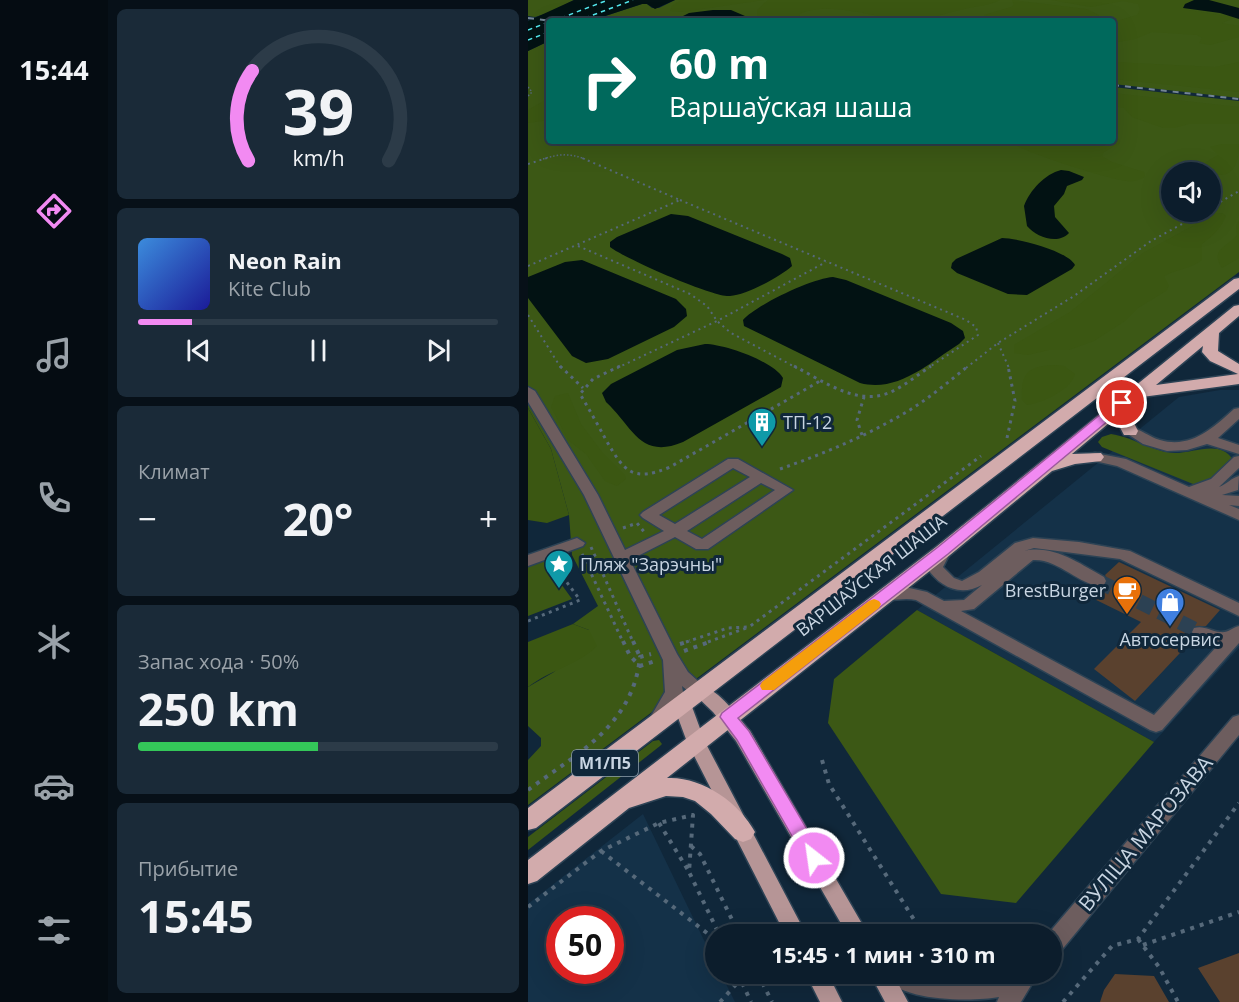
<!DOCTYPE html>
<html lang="ru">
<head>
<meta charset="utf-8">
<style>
  :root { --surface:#0c1d2c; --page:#1a2a38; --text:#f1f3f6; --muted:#9aa2a9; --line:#2c3b48; --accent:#f28af2 }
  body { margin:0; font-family:"Open Sans",sans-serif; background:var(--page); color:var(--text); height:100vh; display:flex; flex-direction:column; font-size:22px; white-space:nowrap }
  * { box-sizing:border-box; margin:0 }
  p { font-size:20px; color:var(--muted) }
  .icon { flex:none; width:33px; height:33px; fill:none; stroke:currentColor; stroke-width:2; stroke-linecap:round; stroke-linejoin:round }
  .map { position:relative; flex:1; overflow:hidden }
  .side { display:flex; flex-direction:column; gap:9px; padding:9px; background:#071018; width:420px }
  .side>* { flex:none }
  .banner { position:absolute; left:18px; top:18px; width:570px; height:126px; border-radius:6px; box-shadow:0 6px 24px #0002,0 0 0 2px var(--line); background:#00695c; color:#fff; overflow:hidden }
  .controls { position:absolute; left:633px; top:162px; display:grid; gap:12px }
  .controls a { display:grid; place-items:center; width:60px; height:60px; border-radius:50%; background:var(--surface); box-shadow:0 6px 24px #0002,0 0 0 2px var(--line); font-size:30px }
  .speed { position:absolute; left:18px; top:906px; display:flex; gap:12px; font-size:30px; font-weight:700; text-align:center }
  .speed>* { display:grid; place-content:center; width:78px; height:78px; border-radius:50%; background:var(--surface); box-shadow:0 6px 24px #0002,0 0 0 2px var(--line); line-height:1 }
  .speed .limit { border:9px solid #d22; background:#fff; color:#111 }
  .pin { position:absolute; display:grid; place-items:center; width:51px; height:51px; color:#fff; margin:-26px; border:3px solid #fff; border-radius:50%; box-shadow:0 2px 6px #0007 }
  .me { position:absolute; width:66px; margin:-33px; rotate:330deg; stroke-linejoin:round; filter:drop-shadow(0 0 4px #0008) }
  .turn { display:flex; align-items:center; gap:21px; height:126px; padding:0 24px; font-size:27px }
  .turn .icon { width:78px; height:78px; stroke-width:2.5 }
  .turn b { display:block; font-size:42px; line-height:51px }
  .big { font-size:45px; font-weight:700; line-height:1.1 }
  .side .tile { flex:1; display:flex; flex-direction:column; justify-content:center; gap:9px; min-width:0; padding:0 21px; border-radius:9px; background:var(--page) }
  .side .dial { align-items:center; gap:0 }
  .dial svg { height:156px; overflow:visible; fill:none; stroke:var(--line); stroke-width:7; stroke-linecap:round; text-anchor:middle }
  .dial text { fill:var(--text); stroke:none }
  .song { display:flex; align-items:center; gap:18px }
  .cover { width:72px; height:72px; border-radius:9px; background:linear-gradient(135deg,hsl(210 70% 55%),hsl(240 70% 35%)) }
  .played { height:6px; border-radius:3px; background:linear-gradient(90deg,var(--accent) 15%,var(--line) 15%) }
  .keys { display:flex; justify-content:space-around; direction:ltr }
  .heat { display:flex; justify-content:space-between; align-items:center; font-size:33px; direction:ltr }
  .charge { height:9px; border-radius:4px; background:linear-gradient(90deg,#34c759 50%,var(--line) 0) }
  .trip { position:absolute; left:177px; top:924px; width:357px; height:60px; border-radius:30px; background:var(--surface); box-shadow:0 6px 24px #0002,0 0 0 2px var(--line); font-weight:700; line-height:60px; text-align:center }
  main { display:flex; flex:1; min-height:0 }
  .menu { display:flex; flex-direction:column; width:108px; justify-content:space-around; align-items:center; background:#050c12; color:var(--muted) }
  .menu .icon { width:42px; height:42px }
  .menu .current { color:var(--accent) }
  .menu b { font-size:27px; color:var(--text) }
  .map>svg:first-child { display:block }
  .built { fill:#143148; fill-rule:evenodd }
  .green { fill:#3c5815; fill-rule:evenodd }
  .forest { fill:#3b5712 }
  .water { fill:#021213 }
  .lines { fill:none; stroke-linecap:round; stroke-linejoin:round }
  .ferry { stroke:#54eaf0; stroke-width:1.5; stroke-dasharray:4.5 4; stroke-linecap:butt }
  .building { fill:#5a412e }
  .minor-tunnel { stroke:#2c4153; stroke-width:15; stroke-dasharray:15 8; stroke-linecap:butt }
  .minor-casing { stroke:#2d4355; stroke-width:3 }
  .major-casing { stroke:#2d4355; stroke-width:3 }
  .highway-casing { stroke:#2d4355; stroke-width:3 }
  .path-far3 { stroke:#56697a; stroke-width:1.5; stroke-dasharray:1.5 2; stroke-linecap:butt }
  .path-far2 { stroke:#56697a; stroke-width:2; stroke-dasharray:2 4; stroke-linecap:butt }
  .path-far1 { stroke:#56697a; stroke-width:3; stroke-dasharray:3 4.5; stroke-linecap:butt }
  .path { stroke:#56697a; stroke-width:4; stroke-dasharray:4 6; stroke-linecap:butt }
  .minor { fill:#6d5d5e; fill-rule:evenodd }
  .major { fill:#b69596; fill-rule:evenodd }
  .highway { fill:#d2abac; fill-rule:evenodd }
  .rail { stroke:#738494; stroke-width:2; stroke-dasharray:6 6; stroke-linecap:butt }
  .route { fill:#f28af2; stroke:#9d5a9d; stroke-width:1.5 }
  .slow { fill:#f59e0b }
  .labels { text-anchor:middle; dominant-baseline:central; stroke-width:6; stroke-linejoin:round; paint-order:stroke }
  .shield { fill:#10273a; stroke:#91a1b0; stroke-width:1.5 }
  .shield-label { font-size:16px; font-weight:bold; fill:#c8d5e2 }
  .poi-label { font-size:18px; fill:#c8d5e2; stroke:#10273a; text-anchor:start }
  .street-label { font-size:18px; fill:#c8d5e2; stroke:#10273a }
  .near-street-label { font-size:21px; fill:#c8d5e2; stroke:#10273a }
</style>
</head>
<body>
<main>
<nav class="menu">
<b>15:44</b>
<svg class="icon current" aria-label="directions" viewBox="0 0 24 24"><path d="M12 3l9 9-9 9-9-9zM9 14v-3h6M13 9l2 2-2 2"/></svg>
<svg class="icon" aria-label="music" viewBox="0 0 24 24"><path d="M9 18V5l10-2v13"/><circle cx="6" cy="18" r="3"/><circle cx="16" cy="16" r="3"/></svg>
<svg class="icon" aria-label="phone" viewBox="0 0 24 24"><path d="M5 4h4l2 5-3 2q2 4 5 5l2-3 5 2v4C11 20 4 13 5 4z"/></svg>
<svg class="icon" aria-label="climate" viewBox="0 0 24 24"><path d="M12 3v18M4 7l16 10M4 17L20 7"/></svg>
<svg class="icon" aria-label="car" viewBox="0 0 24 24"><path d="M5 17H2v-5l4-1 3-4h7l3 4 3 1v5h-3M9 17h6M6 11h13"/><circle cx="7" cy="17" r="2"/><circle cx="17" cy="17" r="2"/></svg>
<svg class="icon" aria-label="filters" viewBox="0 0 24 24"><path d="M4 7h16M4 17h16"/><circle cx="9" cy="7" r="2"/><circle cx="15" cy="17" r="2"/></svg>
</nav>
<section class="side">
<div class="tile dial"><svg viewBox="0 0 100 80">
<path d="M14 69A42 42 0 1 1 86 69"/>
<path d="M14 69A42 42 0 0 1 16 23" stroke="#f28af2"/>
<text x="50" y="56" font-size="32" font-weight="700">39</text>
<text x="50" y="72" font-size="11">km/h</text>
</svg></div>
<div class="tile">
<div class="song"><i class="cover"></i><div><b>Neon Rain</b><p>Kite Club</p></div></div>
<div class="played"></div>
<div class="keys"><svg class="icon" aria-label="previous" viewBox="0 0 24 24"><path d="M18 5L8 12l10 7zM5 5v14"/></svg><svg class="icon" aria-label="pause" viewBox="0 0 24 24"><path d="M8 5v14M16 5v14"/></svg><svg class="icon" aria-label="next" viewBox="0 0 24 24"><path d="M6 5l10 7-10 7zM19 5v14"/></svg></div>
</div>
<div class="tile"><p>Климат</p>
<div class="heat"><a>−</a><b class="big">20°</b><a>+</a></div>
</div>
<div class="tile"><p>Запас хода · 50%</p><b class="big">250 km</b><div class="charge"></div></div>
<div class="tile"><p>Прибытие</p><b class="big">15:45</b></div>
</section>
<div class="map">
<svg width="711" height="1002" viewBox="0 0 711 1002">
  <rect width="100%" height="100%" fill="#10273a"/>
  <path class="built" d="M692,390H711V648L626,742L389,610L651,397Z
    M115,814L187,963L188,974H193L207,1002H0V904ZM32,920H82V970H32Z"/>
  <path class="green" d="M0,0H46L23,12L7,17L0,16Z
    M147,0H711V98L585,84V21H62L114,4H119L124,8H131Z
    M21,41V141H585V87L711,101V272L0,805V760L13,746V738L0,726V687L26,672L61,630L45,624L70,606L44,555L41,515L23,449L0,408V51ZM644,172H682V212H644Z
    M583,434C605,437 624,452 647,453C666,453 693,439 705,460L680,483L670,486L574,447L570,442L574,437Z
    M15,559L44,599L0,616V565Z
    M389,610L626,742L488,903L413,894L300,723L306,679Z
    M131,740L134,744L132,746L0,850V837L125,741Z"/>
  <path class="forest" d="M153,0H236L154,12L142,11L144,6Z
    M240,0H472C462,5 451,6 441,8C420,12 402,20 381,20C346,19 304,0 271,14L274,19L279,21H229V10Z
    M484,0L558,9L571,15L566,21L468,19L456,15L483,7L486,5Z
    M523,0H666L661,2V10L704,17L706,18L694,23L711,26V37L682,45L671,43L674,38L669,35L624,32L607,39L585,43V22L609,15L612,10L610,4L595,1L563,7Z
    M585,62L687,67L711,62V92L585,79Z
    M585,93L711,107V124H661L646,128H635L604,117L596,108L585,106Z
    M21,98V120L0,123V110Z
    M585,134L592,140V143L576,152L574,156L584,162L616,172L617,177C611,180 606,182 599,181C579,179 495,152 480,141H585Z
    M694,144H711C711,169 701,183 675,170L678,162L690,155L682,147Z
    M694,213L698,216C692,229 685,236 674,244V260C663,269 649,269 636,276L641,286L638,291L610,308L597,321L566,341L541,350H521L500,355L486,353V345L542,312L615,253L686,214Z
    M711,221V258L694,268C681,249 700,247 709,235L708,226Z
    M528,365L536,366L547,374C543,390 514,403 499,405L494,400C493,372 500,366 528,365Z
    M40,393L53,424L74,452L97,475L98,479L89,486L77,481L58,454L40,440L23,407L27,396Z
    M0,408L23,449L41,515L19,523L0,520Z
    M45,624L61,630L69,646C50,665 22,670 0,687V642Z"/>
  <path class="water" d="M46,0H147L127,9L119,4H114L62,21H21V41L0,51V21Z
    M666,0H681L711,8V19L692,13L655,8L657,4Z
    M185,10H203L217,16L185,21L151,18L161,13Z
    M533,170L541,171L556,177L554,180L539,186L536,194L526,206L527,217L541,233C530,245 508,237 499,226L496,206C502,190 517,174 533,170Z
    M143,214L160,216L254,254L262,258L264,266C252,277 218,295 202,296C186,298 96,258 82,247V242L89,237Z
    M474,238C490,238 540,251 547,265L544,269L499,295L480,294L429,273L423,268L424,263L428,259Z
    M54,260L148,299L158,309L159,316L146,327L80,359L58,363L44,356L0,298V277L37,262Z
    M305,277L318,280L423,323L435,331L437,338L431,344C401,363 370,393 332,383L216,326L215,320C228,305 285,278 305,277Z
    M177,344C196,344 245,361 255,378L253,387L155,442C112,460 105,427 78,402L74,393L83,384L149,350Z"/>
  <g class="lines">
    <path class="ferry" d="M25,21L80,0
      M49,21L105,0
      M0,30L21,22
      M0,40L21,32"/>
  </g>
  <path class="building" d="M591,562L692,610L678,626L664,627L662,633L666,638L607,701L566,669L613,622L556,594L564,586H578L580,580L577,575Z
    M711,953V1002H692L670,968Z
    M587,974L626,976L641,1002H572L576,990Z"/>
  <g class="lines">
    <path class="minor-tunnel" d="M570,581L672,632"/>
    <g class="minor-casing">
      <path id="minor" d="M0,387L7,391L70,495L97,550L136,531L115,518L112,515L115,512L200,459H210L265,490L180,549H168L147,537L102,560L149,654L160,672L181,691L178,696C167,699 162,693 154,686L155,692L137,723L131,725L125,723L122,718L137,692L135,660L56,495L0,402ZM205,468L222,477L147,524L131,515ZM233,483L247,490L174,539L159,531Z
        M711,408V419L690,438L711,445V454L679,444L659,450L639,451L615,444L595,431L602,427C613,429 621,437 632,440C663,449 685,428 706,409Z
        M567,453L598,459L661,487L683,479L706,457L711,456V468L691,487C699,484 703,478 711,476L710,490L694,495L711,496V506L701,505L711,509V520L589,466L562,460L560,457L562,454Z
        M49,538L57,543L55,546L0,566V555Z
        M505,538L551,542L602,551L711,603V616L592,559L506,548L496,551C525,544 552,564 576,577L578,581L576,585C556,590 531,558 505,560L446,609L433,611L626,715L691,644L666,636L664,632L666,628C676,625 682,631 692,632C701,633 703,628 711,626V643L634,730L628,732L622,730L388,600C375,597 364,602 352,599L350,595L352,591L377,587L399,592L416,601L436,600L454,585C432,597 412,587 399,568L409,547H421L423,551L415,567L426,578L434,581L451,572L487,543Z
        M711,715V735L532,952L524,954V934H520L705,717Z
        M355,974H386L400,980L431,985L462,980L477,974H508V977L493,1002H469L471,997C444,1002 369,1002 355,974Z"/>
    </g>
    <g class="major-casing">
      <path id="major" d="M172,685C193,691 208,715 222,731L340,934H319L208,741L185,712L163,691L166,686Z
        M154,697L160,699L163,704L177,742L278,934H257L159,742L145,704L148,699Z
        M278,974H300L314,1002H292Z
        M342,974H365L380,1002H357Z"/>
    </g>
    <g class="highway-casing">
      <path id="highway" d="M711,278V289L8,828L0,830V808L706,279Z
        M711,305V316L691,333L690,351L711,364V384L614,397L601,407L600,411L610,431L608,435H596L587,418L544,454L573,453L576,457L573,461L547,464L524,471L422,555L139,778C173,776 211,802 227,832L223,839L215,842L207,839L183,814L167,801L155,797L138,796L101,808L9,881L0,884V860L408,547L706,306ZM675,346L674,352L682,361L710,374L628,385Z"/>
    </g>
    <path class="path-far3" d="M0,87L4,92L0,96
      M15,159C30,154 42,153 57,159"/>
    <path class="path-far2" d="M0,164L19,158
      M152,200L438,320L448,327L450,335L400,368
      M682,208L711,191
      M50,246L162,294L179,306L189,321L203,333L269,368
      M0,266L152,200L54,158
      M0,315L33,368
      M470,343L481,368
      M89,368L189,321L298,262
      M438,368L470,343L546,296L623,241L676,212"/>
    <path class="path-far1" d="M32,366L55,388
      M92,366L65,379L52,394C61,409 70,425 78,440C96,471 104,483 142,467L292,381
      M266,366C297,382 332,409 367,390C380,383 391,374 403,366
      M334,435L329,420L336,397
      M479,438L487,401L480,366
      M252,469C292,455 331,439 368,418C394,404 417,385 440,366
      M95,528L109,523L117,533
      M63,547L105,642
      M54,554L95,642
      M0,621L52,600L26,565
      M158,642L200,628L221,627L453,456
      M180,642L218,628"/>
    <path class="path" d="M95,641L102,656L112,666L127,661
      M105,641L112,657
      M152,644L162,641
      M156,651L184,641
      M294,760L301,784L395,934
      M0,790C50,753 105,725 112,657L123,654
      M131,823L160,870
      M163,846L172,854L211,934
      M73,851L188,940
      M0,907L73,851L131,823L165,815L161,872L191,934
      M610,939L631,967L650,1002
      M615,945L711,912
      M210,974L223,1002
      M230,974L244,1002
      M192,1002L212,980
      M535,1002L584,946L610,939L711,803"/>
    <use href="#minor" class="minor"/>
    <use href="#major" class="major"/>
    <use href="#highway" class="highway"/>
    <path class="rail" d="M0,18L23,21
      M585,85L711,99"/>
  </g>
  <path class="route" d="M594,399L600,403L599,405L420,554L210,718L221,731L296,858L293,864L286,866L280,864L209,740L192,717L194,713L410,547L590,400Z"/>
  <path class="slow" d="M346,599L351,601L353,604L351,608L246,690H234L232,686L234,682L341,601Z"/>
  <defs>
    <g id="building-pin" transform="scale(1.5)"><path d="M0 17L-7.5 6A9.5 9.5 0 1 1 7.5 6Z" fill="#0f9aa8" stroke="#10273a"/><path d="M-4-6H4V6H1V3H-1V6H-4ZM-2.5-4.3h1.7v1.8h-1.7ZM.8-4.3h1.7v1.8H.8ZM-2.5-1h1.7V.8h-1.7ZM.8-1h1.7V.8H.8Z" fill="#fff"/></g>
    <g id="sight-pin" transform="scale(1.5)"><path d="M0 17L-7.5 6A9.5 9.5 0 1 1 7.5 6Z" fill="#0f9aa8" stroke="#10273a"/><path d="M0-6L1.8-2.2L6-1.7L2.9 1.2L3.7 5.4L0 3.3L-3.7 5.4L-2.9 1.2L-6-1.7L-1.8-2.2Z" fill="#fff"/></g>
    <g id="cafe-pin" transform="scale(1.5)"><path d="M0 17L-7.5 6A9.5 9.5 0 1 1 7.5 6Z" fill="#e8710a" stroke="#10273a"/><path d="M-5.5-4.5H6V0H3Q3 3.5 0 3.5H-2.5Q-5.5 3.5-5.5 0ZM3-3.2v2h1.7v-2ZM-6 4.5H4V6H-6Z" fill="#fff"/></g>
    <g id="shop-pin" transform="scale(1.5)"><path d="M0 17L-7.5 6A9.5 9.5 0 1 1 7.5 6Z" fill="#3f7fe0" stroke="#10273a"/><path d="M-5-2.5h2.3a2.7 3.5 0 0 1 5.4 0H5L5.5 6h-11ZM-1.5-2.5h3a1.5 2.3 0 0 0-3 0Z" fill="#fff"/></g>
  </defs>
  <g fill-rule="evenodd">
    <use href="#building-pin" x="234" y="422"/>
    <use href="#sight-pin" x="31" y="564"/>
    <use href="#cafe-pin" x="599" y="590"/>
    <use href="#shop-pin" x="642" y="602"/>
  </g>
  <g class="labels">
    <rect class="shield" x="44" y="750" width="66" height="26" rx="4.5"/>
    <g class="shield-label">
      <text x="77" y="763">М1/П5</text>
    </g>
    <g class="poi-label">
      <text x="255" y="422">ТП-12</text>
      <text x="52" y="564">Пляж "Зарэчны"</text>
      <text x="578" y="590" text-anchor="end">BrestBurger</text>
      <text x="642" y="639" text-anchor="middle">Автосервис</text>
    </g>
    <g class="street-label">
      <text transform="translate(343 575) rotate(-38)">ВАРШАЎСКАЯ ШАША</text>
    </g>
    <g class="near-street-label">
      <text transform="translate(617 833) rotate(-50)">ВУЛІЦА МАРОЗАВА</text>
    </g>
  </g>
</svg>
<div class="controls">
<a><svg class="icon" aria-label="sound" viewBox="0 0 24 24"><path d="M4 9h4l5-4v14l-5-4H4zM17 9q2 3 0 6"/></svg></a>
</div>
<div class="speed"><div class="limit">50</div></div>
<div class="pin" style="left:594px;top:403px;background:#d93025"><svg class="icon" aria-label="arrive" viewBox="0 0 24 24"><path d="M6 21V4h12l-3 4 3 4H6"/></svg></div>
<svg class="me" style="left:286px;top:858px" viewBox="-20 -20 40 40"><circle r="17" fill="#f28af2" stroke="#fff" stroke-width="3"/><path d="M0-11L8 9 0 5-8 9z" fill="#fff"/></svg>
<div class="trip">15:45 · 1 мин · 310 m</div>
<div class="banner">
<div class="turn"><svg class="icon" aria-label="right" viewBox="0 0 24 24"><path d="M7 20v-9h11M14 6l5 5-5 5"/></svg><div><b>60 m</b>Варшаўская шаша</div></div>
</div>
</div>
</main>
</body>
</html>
